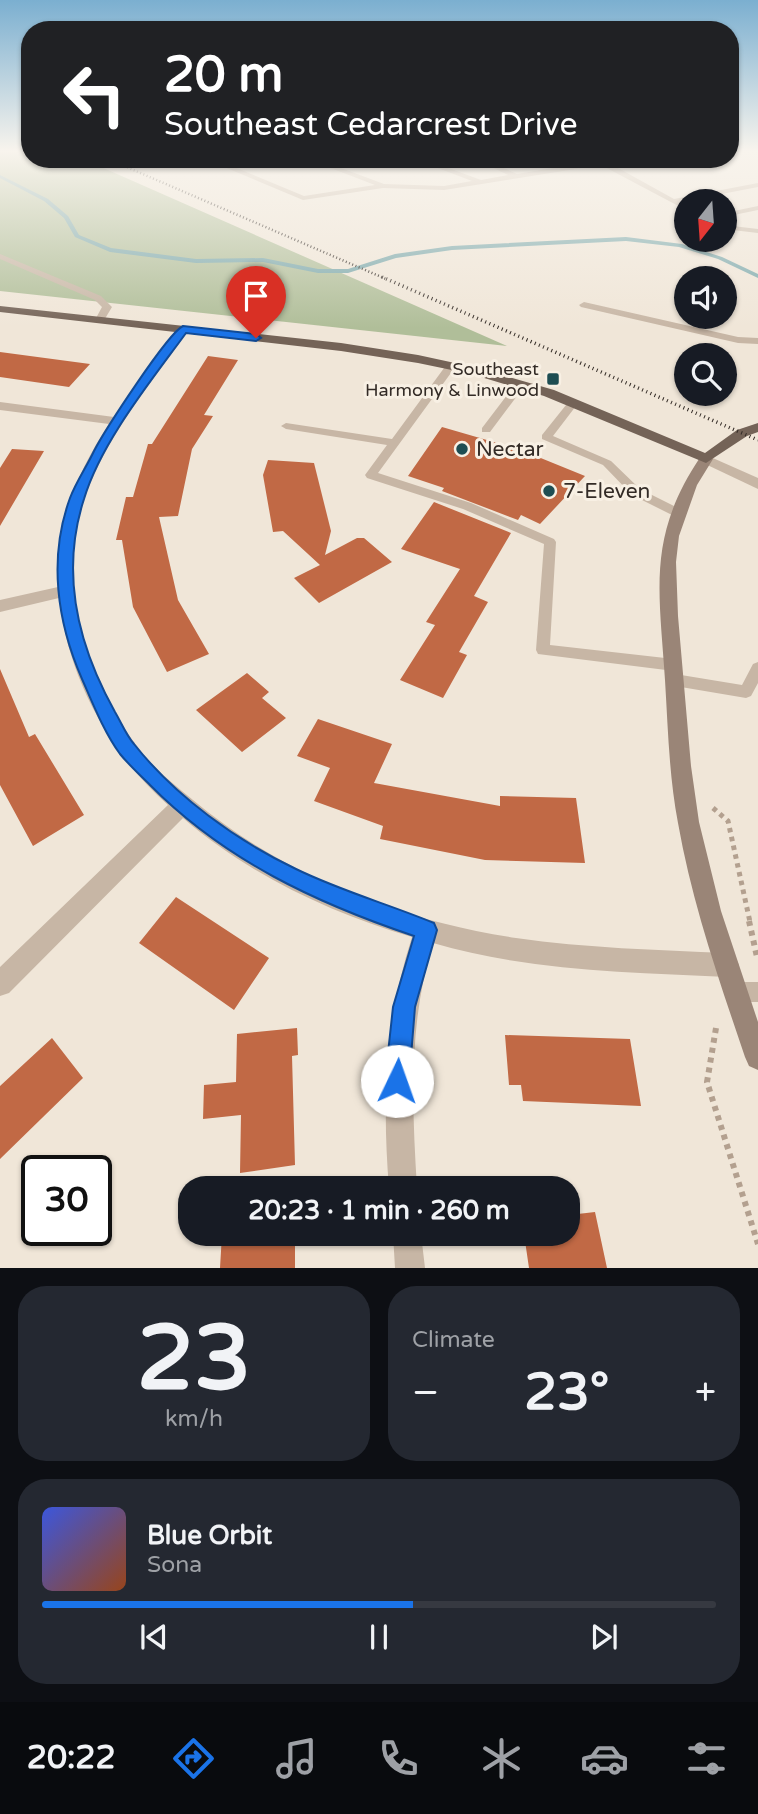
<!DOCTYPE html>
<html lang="en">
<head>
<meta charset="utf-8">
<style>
  :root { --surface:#171b24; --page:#242831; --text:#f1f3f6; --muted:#9ea1a6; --line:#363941; --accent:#1a73e8 }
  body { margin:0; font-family:"Varela Round",sans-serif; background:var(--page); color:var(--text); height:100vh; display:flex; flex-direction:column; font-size:26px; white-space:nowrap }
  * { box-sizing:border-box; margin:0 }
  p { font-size:23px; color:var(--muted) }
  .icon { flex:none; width:38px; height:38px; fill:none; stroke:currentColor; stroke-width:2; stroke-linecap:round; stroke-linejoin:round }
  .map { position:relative; height:1268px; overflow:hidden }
  .drawer { display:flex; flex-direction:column; gap:18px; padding:18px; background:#0d0f14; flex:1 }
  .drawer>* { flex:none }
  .hud { position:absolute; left:21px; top:21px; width:718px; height:147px; border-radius:28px; box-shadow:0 2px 5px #0004; background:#202124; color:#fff; overflow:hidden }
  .needle { width:46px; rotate:197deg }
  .tools { position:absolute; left:674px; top:189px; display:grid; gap:14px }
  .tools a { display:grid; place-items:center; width:63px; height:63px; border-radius:50%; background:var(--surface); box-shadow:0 2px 5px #0004; font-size:35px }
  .speed { position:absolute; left:21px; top:1155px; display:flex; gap:14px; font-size:35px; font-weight:700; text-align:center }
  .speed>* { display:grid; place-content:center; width:91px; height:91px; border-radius:50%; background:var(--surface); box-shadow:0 2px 5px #0004; line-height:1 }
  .speed .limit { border:4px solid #111; border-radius:10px; background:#fff; color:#111 }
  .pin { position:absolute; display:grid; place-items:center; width:60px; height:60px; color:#fff; margin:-72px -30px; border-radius:50% 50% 50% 0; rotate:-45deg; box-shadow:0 0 7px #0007 }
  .pin .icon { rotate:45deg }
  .me { position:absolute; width:77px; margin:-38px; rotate:3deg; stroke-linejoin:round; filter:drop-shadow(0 0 5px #0008) }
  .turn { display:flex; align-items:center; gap:24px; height:147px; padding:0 28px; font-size:32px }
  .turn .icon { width:91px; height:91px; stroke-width:2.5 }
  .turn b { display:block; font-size:49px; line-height:60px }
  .big { font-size:52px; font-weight:700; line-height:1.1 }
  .drawer .widget { flex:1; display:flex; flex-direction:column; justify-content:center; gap:10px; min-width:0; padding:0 24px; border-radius:28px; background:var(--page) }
  .drawer .dial { align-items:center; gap:0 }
  .dial b { font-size:91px; line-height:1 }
  .song { display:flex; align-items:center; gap:21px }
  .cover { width:84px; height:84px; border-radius:10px; background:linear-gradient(135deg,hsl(230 70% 55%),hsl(20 70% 35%)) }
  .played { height:7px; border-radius:4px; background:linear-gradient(90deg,var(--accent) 55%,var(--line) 55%) }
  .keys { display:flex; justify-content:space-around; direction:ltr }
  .heat { display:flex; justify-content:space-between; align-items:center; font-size:38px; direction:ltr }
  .drawer .tiles { flex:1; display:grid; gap:18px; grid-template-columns:1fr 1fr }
  .widget:last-child { grid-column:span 2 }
  .trip { position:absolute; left:178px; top:1176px; width:402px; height:70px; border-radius:28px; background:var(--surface); box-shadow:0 2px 5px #0004; font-weight:700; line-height:70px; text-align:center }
  .tabs { display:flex; height:112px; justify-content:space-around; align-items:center; background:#090b0e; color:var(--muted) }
  .tabs .icon { width:49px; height:49px }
  .tabs .selected { color:var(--accent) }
  .tabs b { font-size:32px; color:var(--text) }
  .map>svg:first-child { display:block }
  .green { fill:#b0be99 }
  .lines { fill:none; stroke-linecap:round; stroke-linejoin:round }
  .stream { fill:#79a7ab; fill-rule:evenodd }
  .building { fill:#c16945 }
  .path-far1 { stroke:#b3a08f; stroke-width:5; stroke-dasharray:4.5 4.5; stroke-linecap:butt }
  .path { stroke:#b3a08f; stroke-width:6; stroke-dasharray:5 5; stroke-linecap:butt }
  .service { fill:#c7b6a5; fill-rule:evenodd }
  .minor { fill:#c7b6a5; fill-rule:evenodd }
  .tertiary { fill:#c7b6a5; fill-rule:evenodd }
  .secondary { fill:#9a8577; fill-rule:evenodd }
  .primary { fill:#746357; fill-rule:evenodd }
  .rail-far1 { stroke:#332b26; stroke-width:2.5; stroke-dasharray:1 2.5; stroke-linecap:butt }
  .rail { stroke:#332b26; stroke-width:3.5; stroke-dasharray:1 3.5; stroke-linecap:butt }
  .route { fill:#1a73e8; stroke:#114b97; stroke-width:2 }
  .poi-dot { fill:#1e4d52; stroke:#f8f0e4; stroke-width:2.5 }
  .labels { text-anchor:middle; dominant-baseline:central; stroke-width:6; stroke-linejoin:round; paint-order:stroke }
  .far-poi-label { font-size:18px; fill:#332b26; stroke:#f8f0e4; text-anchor:end }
  .poi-label { font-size:21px; fill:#332b26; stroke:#f8f0e4; text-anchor:start }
</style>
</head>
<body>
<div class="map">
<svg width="758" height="1268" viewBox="0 0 758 1268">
  <rect width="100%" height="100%" fill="#f0e6d8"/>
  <path class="green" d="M0,151H30V159H83L507,346L0,291Z"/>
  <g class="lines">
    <path class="stream" d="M0,175L48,199L68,216L79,235L111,248L196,259L263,258L318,269H348L395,254L452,246L626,237L682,244L722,257L758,274V278L718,259L679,247L626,241L452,250L396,258L348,273H318L263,262L196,263L110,252L75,237L64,218L44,201L0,178Z"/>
  </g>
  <path class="building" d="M0,352L90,364L69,387L0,377Z
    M208,356L238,360L204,415L213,416L192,449L178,516L159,517L178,600L209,654L167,672L133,607L122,540H116L126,497H133L148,444H152Z
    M442,427L521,450L585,476L540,524L521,515L518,520L442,491L444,488L408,476Z
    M12,449L44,451L0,526V468Z
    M268,460L314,463L331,531L325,555L357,538H364L392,562L319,603L294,578L320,565L283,531L273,532L263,475Z
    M434,502L511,533L474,596L488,602L459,652L467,655L443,698L400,680L435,625L426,622L460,569L401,549Z
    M0,669L29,737L35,734L84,815L33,846L0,785Z
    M247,673L269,692L262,698L286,718L242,752L196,710Z
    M318,719L392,744L374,783L500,806V796L576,798L585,863L485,860L380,839L383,826L314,801L330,768L297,756Z
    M176,897L269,958L234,1010L139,943Z
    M297,1028L298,1055L292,1056L295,1165L240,1173L241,1115L203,1119L204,1085L236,1082L237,1034Z
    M505,1035L630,1039L641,1106L523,1101L521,1085H509Z
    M52,1038L83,1078L0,1159V1086Z
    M595,1212L607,1268H529L524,1234H569V1215Z
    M222,1234H295V1268H220Z"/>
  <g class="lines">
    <path class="path-far1" d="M713,808L728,821L750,922"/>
    <path class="path" d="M749,921L757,957
      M716,1028L707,1082L758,1244"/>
    <path class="service" d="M205,159H215L304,196L375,185L307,159H317L384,184L444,186L472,181L414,159H424L481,180L508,175L475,159H484L517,174L601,160L626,159L609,163L674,199L758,183V187L680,202L686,205V210L601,165L444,190L383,188L303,200Z
      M758,206V210L724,217V213Z
      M724,225L758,229V233L724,229Z
      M0,254L101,296L112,307L103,322L100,323L95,320L102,307L95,300L0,259Z
      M584,302L738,337L758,338V344L738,343L581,307L579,305Z
      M451,363L456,366L378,473L471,503L554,539L556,542L550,645L674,659L679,661L681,665L679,669L674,671L538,654L536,650L544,544L463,509L367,478L365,475L387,445L286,429L281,426L286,423L392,439L447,364Z
      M521,381L526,384L490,432H482V428L517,382Z
      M574,399L579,402L553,436L611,461L640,489L680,509L682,512L680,515H672L632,495L603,465L542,439V435L570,400Z
      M758,662V683L751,696L746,698L675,686L670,684L668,680L670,676L675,674L742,685L753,664Z
      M736,982H758V1002H736L729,999L726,992L729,985Z"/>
    <path class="minor" d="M179,328L189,330C147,388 99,445 79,516C64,571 77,633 101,683C111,705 122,727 137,746C152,767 173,784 193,800C284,876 399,920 516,938C586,948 657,950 727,953L735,957L739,965L735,973L727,977C629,972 528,971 433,943C408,1025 412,1104 417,1188H389C382,1102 385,1020 412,937C330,913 248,874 183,818L9,993L0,996V967L168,805C109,753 68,677 59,598L0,612V600L58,587C56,526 75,475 109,424L0,410V402L114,417Z
      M393,1234H421L425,1268H395Z"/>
    <path class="tertiary" d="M706,455L758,478V489L701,462V456Z"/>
    <path class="secondary" d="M706,455L713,459L697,485L679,536L676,562L678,616L691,766L699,822L721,911L758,1022V1070L749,1066L745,1057C719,980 692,903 678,823C669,776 668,728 665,680C659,589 647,536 701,456Z"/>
    <path class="primary" d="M0,306L341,343L418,355L478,368L554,390L705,453L737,430L758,423V432L747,436L706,463L544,396L471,374L418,363L341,351L0,312Z"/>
    <path class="rail-far1" d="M108,159L386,279"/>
    <path class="rail" d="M382,277L758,440"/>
  </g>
  <linearGradient id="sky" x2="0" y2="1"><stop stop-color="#7bafd0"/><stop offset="0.46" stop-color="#f8f4ed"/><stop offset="1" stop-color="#f8f4ed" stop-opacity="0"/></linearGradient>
  <rect width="758" height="328" fill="url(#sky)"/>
  <path class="route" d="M183,326L256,334L261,338L256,341L186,333C151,381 101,442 84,499C60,573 78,646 115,712C121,722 126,735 134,744C175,796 237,841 296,869C341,891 388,904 434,923L437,930L415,1007L409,1081L405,1089L397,1093L388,1089L385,1081L393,1007L414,936C316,903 224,860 150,785C140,775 129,765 120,754C104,732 93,704 82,679C57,622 48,558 70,498C76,482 87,466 94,451C105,430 167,334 183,326Z"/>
  <g class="poi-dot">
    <rect x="546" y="372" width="14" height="14" rx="3.5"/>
    <circle cx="462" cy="449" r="7"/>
    <circle cx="549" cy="491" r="7"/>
  </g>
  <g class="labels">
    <g class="far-poi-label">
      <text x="539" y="369">Southeast<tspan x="539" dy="21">Harmony &amp; Linwood</tspan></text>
    </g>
    <g class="poi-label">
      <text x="476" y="449">Nectar</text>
      <text x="563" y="491">7-Eleven</text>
    </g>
  </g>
</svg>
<div class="tools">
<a><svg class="needle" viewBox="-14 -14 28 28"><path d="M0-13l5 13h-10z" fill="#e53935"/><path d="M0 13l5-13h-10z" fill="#9ea1a6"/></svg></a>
<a><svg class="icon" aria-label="sound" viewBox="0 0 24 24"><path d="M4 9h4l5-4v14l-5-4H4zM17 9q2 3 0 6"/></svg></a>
<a><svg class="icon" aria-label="search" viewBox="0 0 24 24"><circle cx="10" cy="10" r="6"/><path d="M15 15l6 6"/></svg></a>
</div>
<div class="speed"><div class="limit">30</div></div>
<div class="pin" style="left:256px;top:338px;background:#d93025"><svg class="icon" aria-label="arrive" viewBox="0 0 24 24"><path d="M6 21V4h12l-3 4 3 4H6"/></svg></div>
<svg class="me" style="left:397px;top:1081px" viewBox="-20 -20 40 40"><circle r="19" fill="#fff"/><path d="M0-13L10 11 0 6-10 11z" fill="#1a73e8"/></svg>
<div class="trip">20:23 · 1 min · 260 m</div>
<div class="hud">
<div class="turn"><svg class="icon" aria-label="left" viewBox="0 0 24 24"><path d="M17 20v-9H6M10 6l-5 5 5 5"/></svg><div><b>20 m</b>Southeast Cedarcrest Drive</div></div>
</div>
</div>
<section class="drawer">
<div class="tiles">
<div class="widget dial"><b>23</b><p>km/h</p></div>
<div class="widget"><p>Climate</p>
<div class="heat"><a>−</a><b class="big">23°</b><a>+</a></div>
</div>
<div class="widget">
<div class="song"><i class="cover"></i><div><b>Blue Orbit</b><p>Sona</p></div></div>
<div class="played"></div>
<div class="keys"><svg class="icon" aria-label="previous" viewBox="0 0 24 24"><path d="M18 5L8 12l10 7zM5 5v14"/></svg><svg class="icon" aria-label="pause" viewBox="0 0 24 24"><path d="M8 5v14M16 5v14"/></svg><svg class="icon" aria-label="next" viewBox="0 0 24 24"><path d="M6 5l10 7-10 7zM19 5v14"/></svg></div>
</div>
</div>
</section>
<nav class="tabs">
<b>20:22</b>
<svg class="icon selected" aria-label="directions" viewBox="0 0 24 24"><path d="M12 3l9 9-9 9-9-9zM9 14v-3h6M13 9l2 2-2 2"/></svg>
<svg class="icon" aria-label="music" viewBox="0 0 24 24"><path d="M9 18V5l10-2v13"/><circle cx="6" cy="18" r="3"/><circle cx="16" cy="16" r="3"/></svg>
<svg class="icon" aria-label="phone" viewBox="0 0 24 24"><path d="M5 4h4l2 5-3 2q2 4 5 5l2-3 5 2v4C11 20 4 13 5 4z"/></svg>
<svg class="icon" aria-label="climate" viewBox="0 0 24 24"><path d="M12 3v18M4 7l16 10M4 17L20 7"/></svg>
<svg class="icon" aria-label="car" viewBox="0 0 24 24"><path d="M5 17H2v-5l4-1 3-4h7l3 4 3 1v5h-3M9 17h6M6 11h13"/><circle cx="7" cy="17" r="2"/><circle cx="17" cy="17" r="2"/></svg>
<svg class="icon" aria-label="filters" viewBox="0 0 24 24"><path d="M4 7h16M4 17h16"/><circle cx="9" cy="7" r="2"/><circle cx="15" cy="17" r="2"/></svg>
</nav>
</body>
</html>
